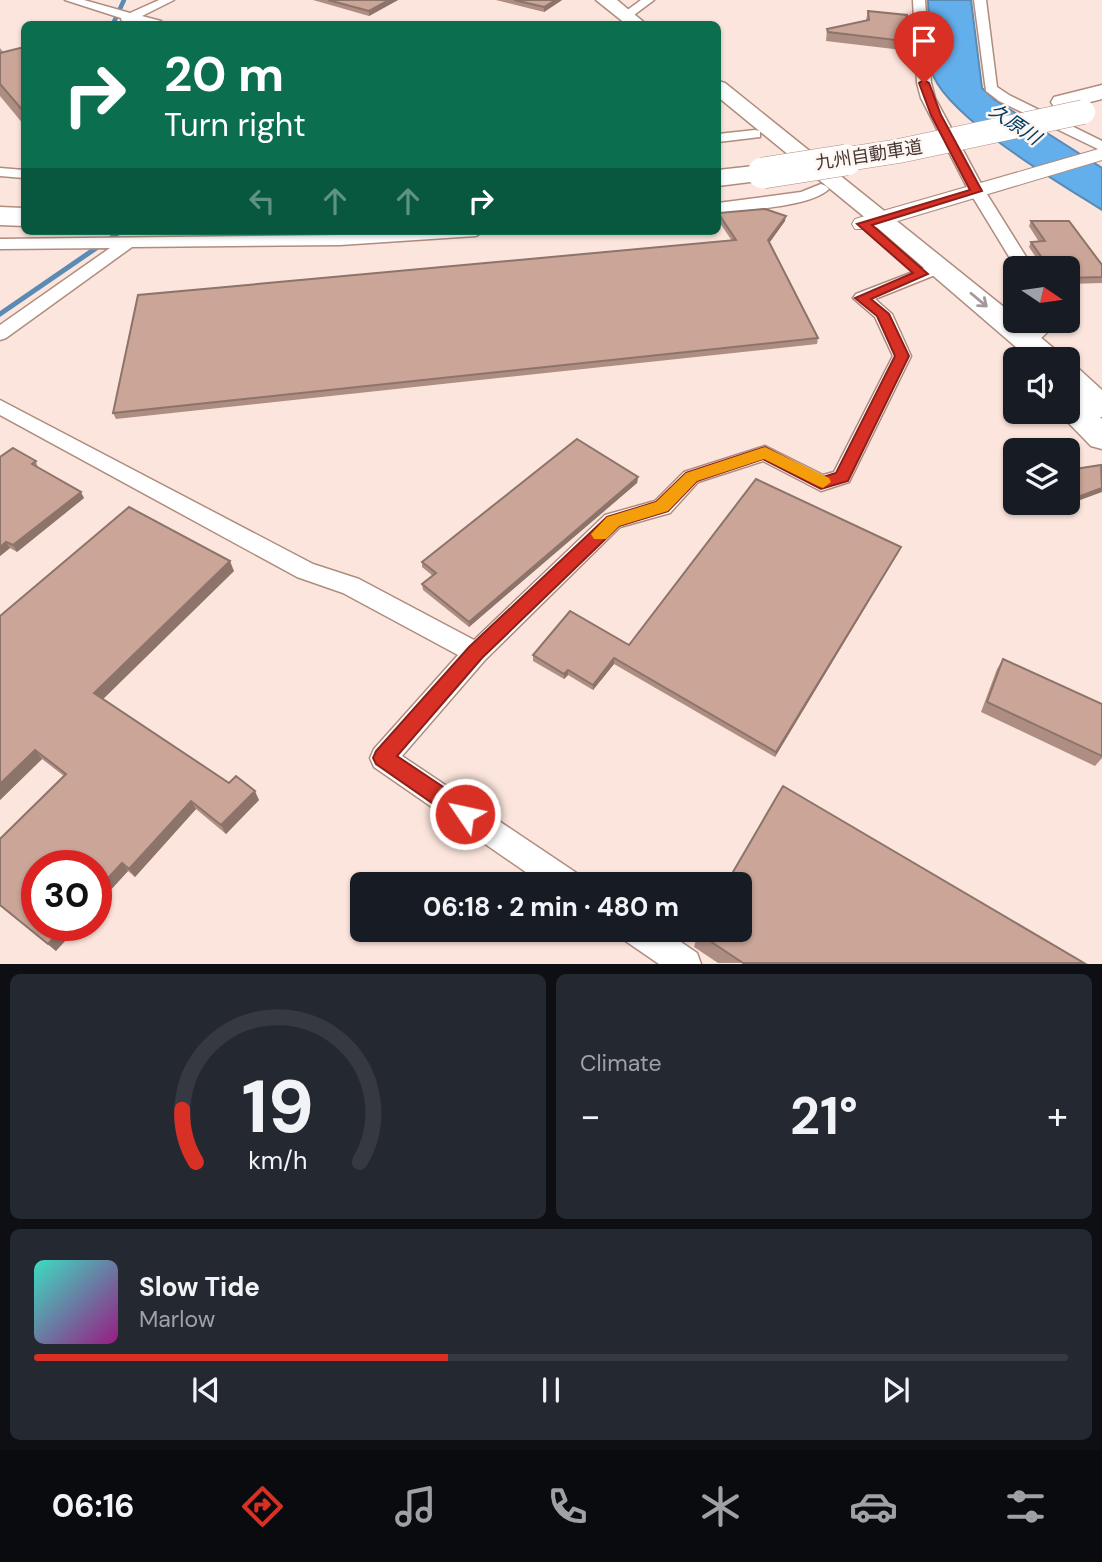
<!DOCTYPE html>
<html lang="en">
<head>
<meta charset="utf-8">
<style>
  :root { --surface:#171b24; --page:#242831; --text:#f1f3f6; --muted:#9ea1a6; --line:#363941; --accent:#d93025 }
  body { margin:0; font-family:"DM Sans","Noto Sans JP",sans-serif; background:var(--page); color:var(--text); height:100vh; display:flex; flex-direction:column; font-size:26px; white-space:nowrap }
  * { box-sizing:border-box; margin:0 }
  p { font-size:23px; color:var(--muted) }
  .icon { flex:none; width:38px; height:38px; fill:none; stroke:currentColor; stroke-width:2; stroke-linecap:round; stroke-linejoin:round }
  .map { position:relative; height:964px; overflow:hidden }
  .drawer { display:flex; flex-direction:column; gap:10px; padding:10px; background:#0d0f14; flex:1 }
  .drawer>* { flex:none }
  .guide { position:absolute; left:21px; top:21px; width:700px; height:214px; border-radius:10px; box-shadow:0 2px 5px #0004; background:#0b6e4f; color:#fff; overflow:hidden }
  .needle { width:46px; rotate:103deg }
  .buttons { position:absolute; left:1003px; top:256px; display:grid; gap:14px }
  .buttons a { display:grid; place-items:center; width:77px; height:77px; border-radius:10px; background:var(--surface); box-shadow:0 2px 5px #0004; font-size:35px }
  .speed { position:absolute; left:21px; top:850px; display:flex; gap:14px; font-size:35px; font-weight:700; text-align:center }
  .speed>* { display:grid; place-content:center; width:91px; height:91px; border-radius:50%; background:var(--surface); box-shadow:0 2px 5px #0004; line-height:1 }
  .speed .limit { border:10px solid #d22; background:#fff; color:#111 }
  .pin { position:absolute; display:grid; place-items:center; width:60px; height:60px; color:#fff; margin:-72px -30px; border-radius:50% 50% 50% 0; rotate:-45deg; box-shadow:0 0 7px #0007 }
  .pin .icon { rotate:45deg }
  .me { position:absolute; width:77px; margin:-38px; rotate:304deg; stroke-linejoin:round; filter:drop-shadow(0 0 5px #0008) }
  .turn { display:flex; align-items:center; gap:24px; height:147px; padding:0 28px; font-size:32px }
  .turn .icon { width:91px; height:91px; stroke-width:2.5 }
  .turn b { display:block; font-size:49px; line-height:60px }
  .lanes { display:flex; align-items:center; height:66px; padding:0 28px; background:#0003; justify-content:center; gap:35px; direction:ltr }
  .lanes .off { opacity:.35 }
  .big { font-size:52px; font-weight:700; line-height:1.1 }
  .drawer .tile { flex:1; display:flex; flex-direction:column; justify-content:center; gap:10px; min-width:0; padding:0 24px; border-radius:10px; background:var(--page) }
  .drawer .dial { align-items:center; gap:0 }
  .dial svg { height:182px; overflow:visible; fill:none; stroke:var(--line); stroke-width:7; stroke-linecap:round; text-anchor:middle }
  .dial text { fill:var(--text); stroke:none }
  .song { display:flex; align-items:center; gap:21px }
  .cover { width:84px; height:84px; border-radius:10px; background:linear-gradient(135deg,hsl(170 70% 55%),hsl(310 70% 35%)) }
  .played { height:7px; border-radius:4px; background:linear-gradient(90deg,var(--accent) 40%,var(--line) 40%) }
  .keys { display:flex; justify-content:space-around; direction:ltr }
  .heat { display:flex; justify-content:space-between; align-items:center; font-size:38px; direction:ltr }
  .drawer .tiles { flex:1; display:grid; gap:10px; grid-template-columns:1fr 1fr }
  .tile:last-child { grid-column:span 2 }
  .trip { position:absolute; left:350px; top:872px; width:402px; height:70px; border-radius:10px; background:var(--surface); box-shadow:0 2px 5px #0004; font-weight:700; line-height:70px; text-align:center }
  .dock { display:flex; height:112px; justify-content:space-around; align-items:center; background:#090b0e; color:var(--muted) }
  .dock .icon { width:49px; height:49px }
  .dock .selected { color:var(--accent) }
  .dock b { font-size:32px; color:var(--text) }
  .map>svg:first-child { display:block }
  .water { fill:#63afec; stroke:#5a8bb4; stroke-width:2 }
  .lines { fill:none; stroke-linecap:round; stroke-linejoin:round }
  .stream-far1 { stroke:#5a8bb4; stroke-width:4.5 }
  .stream { stroke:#5a8bb4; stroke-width:5 }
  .street-casing { stroke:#af8c7e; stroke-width:3 }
  .secondary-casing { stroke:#af8c7e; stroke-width:2 }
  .primary-casing { stroke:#af8c7e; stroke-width:3 }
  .highway-casing { stroke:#af8c7e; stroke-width:3 }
  .street { fill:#fff; fill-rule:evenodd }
  .secondary { fill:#fff; fill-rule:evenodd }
  .primary { fill:#fff; fill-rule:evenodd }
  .highway { fill:#fff; fill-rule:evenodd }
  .highway-bridge-far1-casing { stroke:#af8c7e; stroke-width:25; stroke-linecap:butt }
  .highway-bridge-casing { stroke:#af8c7e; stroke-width:32; stroke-linecap:butt }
  .highway-bridge-far1 { stroke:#fff; stroke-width:24 }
  .highway-bridge { stroke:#fff; stroke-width:31 }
  .wall { fill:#ae8e83 }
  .shaded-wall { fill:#8d746a }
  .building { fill:#caa598; stroke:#8d746a; stroke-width:2 }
  .oneway { stroke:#a29a98 }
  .route { fill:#d93025; stroke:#8d1f18; stroke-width:2 }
  .slow { fill:#f59e0b }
  .labels { text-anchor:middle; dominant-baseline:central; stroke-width:5; stroke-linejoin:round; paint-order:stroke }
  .far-street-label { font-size:18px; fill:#453630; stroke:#fef6f3 }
  .far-water-label { font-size:19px; font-style:italic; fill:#003e65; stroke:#fef6f3 }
</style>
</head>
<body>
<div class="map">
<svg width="1102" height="964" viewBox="0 0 1102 964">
  <rect width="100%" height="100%" fill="#fce5dc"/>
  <path class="water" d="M928,0H971L982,88L995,100L1102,168V210C1061,184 941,114 931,69Z"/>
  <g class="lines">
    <path class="stream-far1" d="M113,24L124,0"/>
    <path class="stream" d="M0,314L121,231"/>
    <g class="street-casing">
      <path id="street" d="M65,0H84L130,13L159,0H174L142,16L161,21L163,24L122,22L121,18Z
        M641,0H654L630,18H622V14Z
        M913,0H925L931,83L935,98L985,191L1033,268H1016L969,191L921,98L917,83Z
        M974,0H986L997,87L1009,95L1102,141V151L999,101L986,91Z
        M755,130L760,131V137L718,142V134Z
        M0,168L24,170V178L0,176Z
        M821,184L826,186L829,189C811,207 744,210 718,213V203L801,192Z
        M403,231H484L476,236L340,245L132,247L6,338L0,340V325L110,248L0,249V239L340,235Z
        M939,262L945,263L947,267L945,271L875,299L892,314L911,356L849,482L821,491L763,461L698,482L670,513L620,527L485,660L402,756L578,874L582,884H543L374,767L370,758L374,749L458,655L343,593L297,577L0,415V400L313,564L359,579L474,640L605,515L655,501L684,472L765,446L823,475L834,472L893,356L875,317L853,298L856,294Z
        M1038,320H1056C1047,334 1037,347 1019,342L1016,338C1021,330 1032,329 1038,320Z
        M620,929H662L697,953L701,964H659L624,940Z"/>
    </g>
    <g class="secondary-casing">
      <path id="secondary" d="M1102,148V160L871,229H855L852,224L855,219Z"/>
    </g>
    <g class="primary-casing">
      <path id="primary" d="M596,0H617L646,24H626Z
        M718,81L725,83L1015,316V320H1020L1058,352L1063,359H1030L873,224L718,97Z
        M1068,366L1079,369L1102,390V417H1100L1102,419V449L1091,446L1057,411H1068Z"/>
    </g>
    <g class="highway-casing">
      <path id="highway" d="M1102,85V99L1063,109L1054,107L1051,102L1054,97Z
        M763,165L773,167L777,173L773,179L718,186V170Z
        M0,207L24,208V226L0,225Z"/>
    </g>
    <use href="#street" class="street"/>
    <use href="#secondary" class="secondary"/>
    <use href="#primary" class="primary"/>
    <use href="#highway" class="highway"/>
    <g class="highway-bridge-far1-casing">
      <path id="highway-bridge-far1" d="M835,161L899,151L1083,112"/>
    </g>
    <g class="highway-bridge-casing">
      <path id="highway-bridge" d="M763,173L846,160"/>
    </g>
    <use href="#highway-bridge-far1" class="highway-bridge-far1"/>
    <use href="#highway-bridge" class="highway-bridge"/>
  </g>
  <path class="wall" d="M313,0H398L369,16Z
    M496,0H562L544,12Z
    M868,11L904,41L902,50L826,41L827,29L866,20Z
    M24,47V125L0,96V48L3,52Z
    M718,213L785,221L769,243L818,338L817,344L116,419L113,413L732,241L718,220Z
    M1031,221L1102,265V283L1068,284V268H1043L1029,247L1031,242H1039L1029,226Z
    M0,457L36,461L38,468L84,498L17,552L10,548L0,556Z
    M1068,470L1077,502L1072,503L1068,499Z
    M638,477L637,483L469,627L423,590L422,584L433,576L422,567V562Z
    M898,553L775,757L614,664L593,690L568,675L564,679L533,661V655L629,645Z
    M234,571L103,699L229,783L259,800L226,834L196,809L135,877L128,871L96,906V866L56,951L0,906L64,776L42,759L0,800V616Z
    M1003,659L1102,704V758L1095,766L981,712L997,669Z
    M698,933L1084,963H718L694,947Z"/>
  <path class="shaded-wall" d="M389,0H398L369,16V11Z
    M556,0H562L544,12V7Z
    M786,216L785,221L767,246L768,240Z
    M638,477L637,483L469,627V622Z
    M1102,488V492L1072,503L1075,498Z
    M81,492L84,498L17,552L13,545Z
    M6,542L10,548L0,556V547Z
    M901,547L898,553L775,757L776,752Z
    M230,561L234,571L100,702L94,693Z
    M614,658V664L593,690V685Z
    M568,670V675L564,679V674Z
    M35,750L42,759L0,800V784Z
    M255,791L259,800L226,834L221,825Z
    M191,801L196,809L135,877L129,869Z
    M122,863L128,871L96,906V891Z
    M65,926H79L56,951L48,944Z"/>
  <path class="building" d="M328,0H389L369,11Z
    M514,0H556L544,7Z
    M868,11L907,15L904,41L828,32L827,29L869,20Z
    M24,47V112L0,84V53Z
    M765,209L786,216L768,240L818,338L113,413L138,295L736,240L718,213Z
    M1031,221H1069L1102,265V277L1068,278V268H1049L1031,242L1045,241Z
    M577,439L638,477L469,622L422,584L436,573L422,562Z
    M13,448L36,461L32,464L81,492L13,545L6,542L0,547V457Z
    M1101,465L1102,488L1075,498L1068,491V470Z
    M756,479L901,547L776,752L614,658L593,685L568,670L564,674L533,655L570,611L629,645Z
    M129,507L230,561L94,693L229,783L236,776L255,791L221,825L191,801L129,869L122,863L96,891V866H37V926H65L48,944L0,905V839L66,774L35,750L0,784V616Z
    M1003,659L1102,704V756L987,702Z
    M783,786L1084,963H743L698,933L700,929H740V884H726Z"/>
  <defs><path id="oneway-shaft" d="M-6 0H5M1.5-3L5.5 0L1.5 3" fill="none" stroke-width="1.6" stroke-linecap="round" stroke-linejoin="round" transform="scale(1.75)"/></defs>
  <use class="oneway" href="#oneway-shaft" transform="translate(979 300) rotate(40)"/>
  <path class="route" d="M924,80L929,83L941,115L982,191L872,225L928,274L871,299L889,314L909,356L848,481L821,489L763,459L697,481L668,511L619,526L482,658L397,756L473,807L476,814L473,821L465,824L458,821L376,764L373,758L376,751L469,647L607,517L656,502L686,473L765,447L823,477L836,473L895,356L877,316L855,298L913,273L857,224L970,190L931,115L919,83Z"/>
  <path class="slow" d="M765,447L829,478L831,482L823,488L818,486L764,459L697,481L668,511L619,526L606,539H594L591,534L607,517L656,502L686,473Z"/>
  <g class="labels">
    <g class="far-street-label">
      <text transform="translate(869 155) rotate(-9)">九州自動車道</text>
    </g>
    <g class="far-water-label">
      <text transform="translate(1015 124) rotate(34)">久原川</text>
    </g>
  </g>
</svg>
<div class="buttons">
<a><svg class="needle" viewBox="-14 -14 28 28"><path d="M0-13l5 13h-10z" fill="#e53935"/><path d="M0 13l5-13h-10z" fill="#9ea1a6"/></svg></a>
<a><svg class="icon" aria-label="sound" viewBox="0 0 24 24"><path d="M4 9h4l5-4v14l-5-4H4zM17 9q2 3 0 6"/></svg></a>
<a><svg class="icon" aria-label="layers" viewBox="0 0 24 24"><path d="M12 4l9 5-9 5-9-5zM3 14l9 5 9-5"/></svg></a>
</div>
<div class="speed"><div class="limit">30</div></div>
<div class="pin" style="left:924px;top:83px;background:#d93025"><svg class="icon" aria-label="arrive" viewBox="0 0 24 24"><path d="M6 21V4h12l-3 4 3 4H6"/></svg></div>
<svg class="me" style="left:465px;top:814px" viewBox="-20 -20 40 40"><circle r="17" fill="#d93025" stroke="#fff" stroke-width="3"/><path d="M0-11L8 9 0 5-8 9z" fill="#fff"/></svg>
<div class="trip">06:18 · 2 min · 480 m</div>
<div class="guide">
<div class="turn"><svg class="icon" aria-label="right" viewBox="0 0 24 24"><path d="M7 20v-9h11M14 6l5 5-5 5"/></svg><div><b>20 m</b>Turn right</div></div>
<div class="lanes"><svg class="icon off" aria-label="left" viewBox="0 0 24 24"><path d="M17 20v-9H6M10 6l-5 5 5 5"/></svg><svg class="icon off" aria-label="ahead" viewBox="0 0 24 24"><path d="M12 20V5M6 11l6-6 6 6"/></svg><svg class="icon off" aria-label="ahead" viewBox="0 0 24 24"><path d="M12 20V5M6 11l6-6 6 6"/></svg><svg class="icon" aria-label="right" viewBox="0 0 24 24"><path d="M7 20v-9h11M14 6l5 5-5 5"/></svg></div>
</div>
</div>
<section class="drawer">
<div class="tiles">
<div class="tile dial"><svg viewBox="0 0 100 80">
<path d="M14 69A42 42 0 1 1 86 69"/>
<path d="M14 69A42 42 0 0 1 8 46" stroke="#d93025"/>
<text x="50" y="56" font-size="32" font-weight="700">19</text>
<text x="50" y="72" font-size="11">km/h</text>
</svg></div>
<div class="tile"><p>Climate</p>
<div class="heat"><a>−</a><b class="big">21°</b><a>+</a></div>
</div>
<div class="tile">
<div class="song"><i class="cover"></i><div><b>Slow Tide</b><p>Marlow</p></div></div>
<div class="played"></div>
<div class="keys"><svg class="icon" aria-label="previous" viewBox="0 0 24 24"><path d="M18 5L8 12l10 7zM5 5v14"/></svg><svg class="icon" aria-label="pause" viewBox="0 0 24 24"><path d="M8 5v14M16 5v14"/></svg><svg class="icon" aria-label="next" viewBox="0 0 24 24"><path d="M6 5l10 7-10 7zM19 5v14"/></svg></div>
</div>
</div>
</section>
<nav class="dock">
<b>06:16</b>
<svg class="icon selected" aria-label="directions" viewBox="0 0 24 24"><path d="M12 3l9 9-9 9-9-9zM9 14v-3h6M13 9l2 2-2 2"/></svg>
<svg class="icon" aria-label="music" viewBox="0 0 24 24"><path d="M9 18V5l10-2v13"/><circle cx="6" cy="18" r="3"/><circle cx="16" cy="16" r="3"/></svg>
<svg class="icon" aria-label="phone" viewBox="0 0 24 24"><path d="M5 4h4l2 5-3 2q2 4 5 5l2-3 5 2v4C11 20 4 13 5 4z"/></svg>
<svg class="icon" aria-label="climate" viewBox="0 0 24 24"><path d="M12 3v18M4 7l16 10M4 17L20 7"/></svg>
<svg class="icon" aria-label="car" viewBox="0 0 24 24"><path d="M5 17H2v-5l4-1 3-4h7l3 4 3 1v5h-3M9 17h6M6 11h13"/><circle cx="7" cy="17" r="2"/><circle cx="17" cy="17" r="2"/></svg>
<svg class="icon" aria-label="filters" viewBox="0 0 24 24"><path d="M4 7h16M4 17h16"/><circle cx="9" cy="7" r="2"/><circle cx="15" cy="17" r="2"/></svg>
</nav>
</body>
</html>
